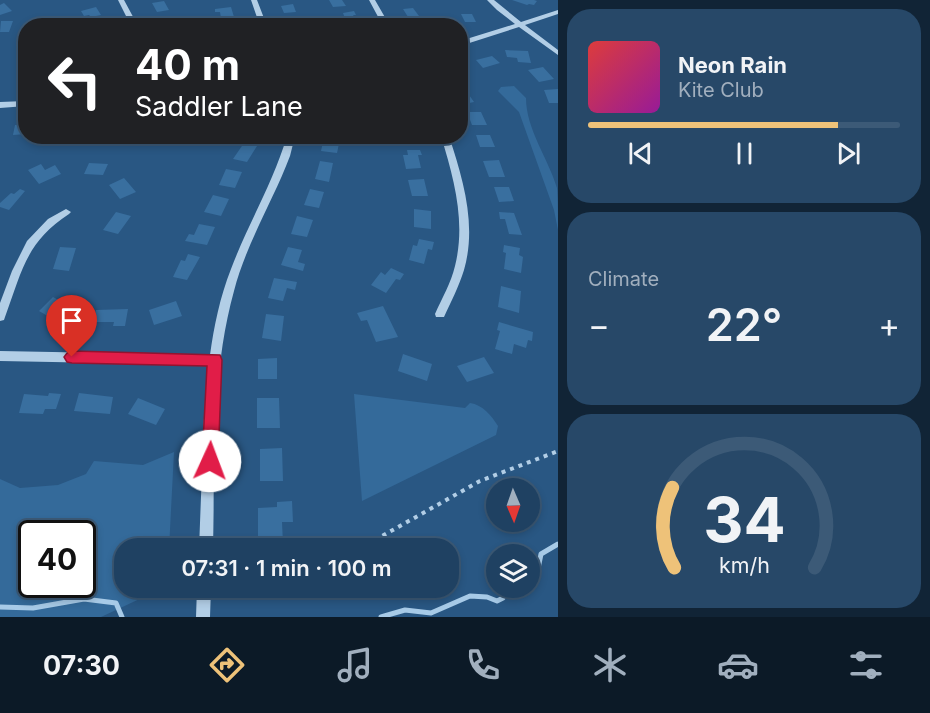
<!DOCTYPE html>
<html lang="en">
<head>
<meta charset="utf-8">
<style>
  :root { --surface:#1f4162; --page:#274868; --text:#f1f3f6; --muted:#a1afbe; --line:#3c5a77; --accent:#eec279 }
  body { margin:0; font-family:Inter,sans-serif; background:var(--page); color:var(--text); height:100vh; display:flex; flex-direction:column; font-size:22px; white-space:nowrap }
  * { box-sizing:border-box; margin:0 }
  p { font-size:20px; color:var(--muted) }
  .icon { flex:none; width:33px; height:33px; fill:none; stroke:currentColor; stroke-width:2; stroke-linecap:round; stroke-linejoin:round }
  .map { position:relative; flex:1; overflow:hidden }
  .panel { display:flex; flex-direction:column; gap:9px; padding:9px; background:#112436; width:372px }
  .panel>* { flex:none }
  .guide { position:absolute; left:18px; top:18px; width:450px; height:126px; border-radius:24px; box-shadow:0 3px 9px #0003,0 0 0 2px var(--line); background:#202124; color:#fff; overflow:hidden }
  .needle { width:39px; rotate:178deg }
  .controls { position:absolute; left:486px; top:478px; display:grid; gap:12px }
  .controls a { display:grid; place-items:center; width:54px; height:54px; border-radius:50%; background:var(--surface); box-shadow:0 3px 9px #0003,0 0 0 2px var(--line); font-size:30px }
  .speed { position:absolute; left:18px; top:520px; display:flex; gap:12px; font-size:30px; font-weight:700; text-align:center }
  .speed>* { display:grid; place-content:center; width:78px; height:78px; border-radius:50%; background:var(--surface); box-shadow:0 3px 9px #0003,0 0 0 2px var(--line); line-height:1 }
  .speed .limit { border:3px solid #111; border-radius:9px; background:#fff; color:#111 }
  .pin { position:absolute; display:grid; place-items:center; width:51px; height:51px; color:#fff; margin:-62px -26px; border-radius:50% 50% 50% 0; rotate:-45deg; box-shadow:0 0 6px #0007 }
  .pin .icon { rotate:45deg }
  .me { position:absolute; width:66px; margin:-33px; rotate:2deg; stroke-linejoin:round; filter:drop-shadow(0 0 4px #0008) }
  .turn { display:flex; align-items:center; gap:21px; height:126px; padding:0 18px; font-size:27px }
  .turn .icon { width:78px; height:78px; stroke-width:2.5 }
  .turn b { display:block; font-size:42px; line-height:51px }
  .big { font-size:45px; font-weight:600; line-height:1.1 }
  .panel .tile { flex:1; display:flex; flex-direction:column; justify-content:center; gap:9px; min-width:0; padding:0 21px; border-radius:24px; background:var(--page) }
  .panel .dial { align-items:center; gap:0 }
  .dial svg { height:156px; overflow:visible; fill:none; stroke:var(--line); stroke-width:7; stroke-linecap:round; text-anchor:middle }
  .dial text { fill:var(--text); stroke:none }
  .song { display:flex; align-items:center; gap:18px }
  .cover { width:72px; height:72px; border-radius:9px; background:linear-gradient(135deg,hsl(0 70% 55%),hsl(300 70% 35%)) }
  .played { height:6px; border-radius:3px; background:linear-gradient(90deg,var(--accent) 80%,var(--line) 80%) }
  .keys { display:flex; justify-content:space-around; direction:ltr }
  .heat { display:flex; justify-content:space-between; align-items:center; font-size:33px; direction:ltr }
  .trip { position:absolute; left:114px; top:538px; width:345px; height:60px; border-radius:24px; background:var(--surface); box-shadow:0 3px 9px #0003,0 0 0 2px var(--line); font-weight:600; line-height:60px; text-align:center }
  .dock { display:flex; height:96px; justify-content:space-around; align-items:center; background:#0c1a27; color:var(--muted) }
  .dock .icon { width:42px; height:42px }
  .dock .active { color:var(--accent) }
  .dock b { font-size:27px; color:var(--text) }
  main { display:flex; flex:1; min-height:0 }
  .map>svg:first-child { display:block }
  .green { fill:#346a9a; fill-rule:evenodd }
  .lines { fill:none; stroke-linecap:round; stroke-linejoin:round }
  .stream { stroke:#a7cae7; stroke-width:5 }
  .building { fill:#396f9f }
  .path { stroke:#b2cee6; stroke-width:4; stroke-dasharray:4 5; stroke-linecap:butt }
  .minor { fill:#b2cee6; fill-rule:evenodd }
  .route { fill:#e11d48; stroke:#92132f; stroke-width:1.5 }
</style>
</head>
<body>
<main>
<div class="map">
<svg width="558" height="617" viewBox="0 0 558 617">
  <rect width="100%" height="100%" fill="#295783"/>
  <path class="green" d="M514,86L526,98C526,129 548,158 557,188C558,200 558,217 558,230L554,210L519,112L498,91L501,87Z
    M354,394L465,408L470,403C483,405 491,415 498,426L496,435L362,501Z
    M174,452L169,549H124V588H163L101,617H0V479L20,488L58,485L86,474L94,461L143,465ZM32,534H82V585H32Z"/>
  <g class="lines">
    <path class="stream" d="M530,577L537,574L541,554L558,544
      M0,607L33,608L84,599L116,603L122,617
      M381,617L405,610L431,613L470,596L487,597L497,601L503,598L507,588"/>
  </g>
  <path class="building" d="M329,0H342L346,6L333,7Z
    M512,0H534L537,1L534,5L529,4L527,5Z
    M164,1L169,10L157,12L152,3Z
    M4,3L12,11L0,15V5Z
    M293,4L296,12L284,13L281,6Z
    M96,7L101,15L91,17L89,15L84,16L81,11Z
    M231,7L234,17L221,18L220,12H215V9Z
    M413,8L419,16L408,17L403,9Z
    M354,11L356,15H353L358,23L347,24L343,13Z
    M461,14H472L476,22H465Z
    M171,18L173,26H161L159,19Z
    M297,18L303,26H289L286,20Z
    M1,21H13L9,32H0Z
    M505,50L528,51L531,63L518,62L517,58L507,57Z
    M492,56L500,63L483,68L476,60Z
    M543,67L554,79L539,82L528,70Z
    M460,87L464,93L467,92L474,102L464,104L460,99Z
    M558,89V103H549L544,90Z
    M467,112H481L487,125H472Z
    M26,124V134L13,135L15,125Z
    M476,135H490L495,147H480Z
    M324,137L340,139L337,153L321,151Z
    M244,143L257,146L247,162L233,159Z
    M407,150H420L422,155H418L421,168L406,169L403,155H408Z
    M499,160L505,177H489L483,161Z
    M320,161L333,163L329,182L315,179Z
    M89,163L108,164L103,175L84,174Z
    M41,164L45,170L55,165L61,174L39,184L28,170Z
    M226,169L242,172L235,188L219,185Z
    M124,178L136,192L120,199L109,185Z
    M424,179L428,196H412L408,180Z
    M494,187H509L514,201L499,202Z
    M20,189L25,191L9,210L0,207V203L11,193L14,194Z
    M310,189L324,192L319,208L304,205Z
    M213,195L229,199L221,216L204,212Z
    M414,209L431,211V229L414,227Z
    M116,212L131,216L118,234L103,230Z
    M499,212L514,213L522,235L509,234L505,219H500Z
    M297,216L313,220L307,237L291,234Z
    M199,224L215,227L207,245L185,241L189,234L194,235Z
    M419,239L434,242L432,250L428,249L424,264L409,260L413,245L417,246Z
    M504,245L520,248L519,255L523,257L521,273L504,269L506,253L503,252Z
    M60,247L76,248L69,271L53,269Z
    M288,247L302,250L298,262L305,264L303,271L281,265Z
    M188,254L200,257L187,280L173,277L181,260L185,261Z
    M391,268L404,274L400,280L396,279L386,293L371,285L381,272L385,275Z
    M274,278L297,282L295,290L287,288L283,301L268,298Z
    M501,286L521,291L519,313L498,307Z
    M53,297L74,309L60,323L39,311Z
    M176,301L182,316L154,325L149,310Z
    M383,306L398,337L376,342L367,320L361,321L357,313Z
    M128,309L125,326H113L114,322H93L96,310Z
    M266,314L284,316L281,341L262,338Z
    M499,322L533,332L532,341L528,340L526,348L514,344L512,354L495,349L500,331L497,330Z
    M403,354L432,364L427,381L398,371Z
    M484,357L494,373L467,382L457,366Z
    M277,358V379H258V359Z
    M49,393L61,394L56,409H45L43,414L19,413L24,394L48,396Z
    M79,393L113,397L110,414L74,411Z
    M138,398L165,409L156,425L128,414Z
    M257,398H279L280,428H257Z
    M282,448L283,481H260V449Z
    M292,501L293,522H282L283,544H258V508L277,507V502Z"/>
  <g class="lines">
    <path class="path" d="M359,549L480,481L558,451"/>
    <path class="minor" d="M118,0H124L138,26H131Z
      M251,0H257L267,26H260Z
      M369,0H375L390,26H383Z
      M487,0H494L521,22L558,10V14L525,25L558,50V55L519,27L460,46V41L515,24L497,10Z
      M26,101V106L0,108V102Z
      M287,136H295L290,156C273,201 246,244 234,291C211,374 215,463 213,549H199L204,418L209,365L0,361V351L210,355C214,326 220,297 231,269C248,224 273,183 287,136Z
      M441,136H449C463,179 477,225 464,270C459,286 451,302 444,317H436L435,314C442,298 451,283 455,266C466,222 454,179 441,136Z
      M66,209L71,212L69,214C26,242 22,271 5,317L4,320L0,321V303L12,271L27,241L48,219Z
      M197,588H211L210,617H196Z"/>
  </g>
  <path class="route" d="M72,351L220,355L222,360L218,461L216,467L210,469L204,467L202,461L207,366L72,363L67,362L64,357L67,353Z"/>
</svg>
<div class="controls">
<a><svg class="needle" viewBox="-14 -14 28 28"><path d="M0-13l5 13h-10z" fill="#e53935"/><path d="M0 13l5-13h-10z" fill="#a1afbe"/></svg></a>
<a><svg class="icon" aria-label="layers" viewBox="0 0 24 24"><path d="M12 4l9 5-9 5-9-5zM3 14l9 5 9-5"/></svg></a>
</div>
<div class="speed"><div class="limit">40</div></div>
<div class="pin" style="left:72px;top:357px;background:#d93025"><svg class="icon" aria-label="arrive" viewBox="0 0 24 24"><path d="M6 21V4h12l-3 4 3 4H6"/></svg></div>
<svg class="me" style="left:210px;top:461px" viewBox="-20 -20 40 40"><circle r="19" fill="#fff"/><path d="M0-13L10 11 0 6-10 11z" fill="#e11d48"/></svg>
<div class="trip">07:31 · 1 min · 100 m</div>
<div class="guide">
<div class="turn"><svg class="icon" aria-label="left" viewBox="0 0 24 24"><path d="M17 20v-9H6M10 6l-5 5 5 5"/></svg><div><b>40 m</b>Saddler Lane</div></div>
</div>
</div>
<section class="panel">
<div class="tile">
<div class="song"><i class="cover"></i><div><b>Neon Rain</b><p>Kite Club</p></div></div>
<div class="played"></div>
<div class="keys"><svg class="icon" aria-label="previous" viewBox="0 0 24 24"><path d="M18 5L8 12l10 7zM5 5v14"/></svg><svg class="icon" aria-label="pause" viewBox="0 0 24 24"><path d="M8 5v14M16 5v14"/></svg><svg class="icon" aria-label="next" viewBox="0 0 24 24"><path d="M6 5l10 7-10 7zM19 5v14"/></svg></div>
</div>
<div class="tile"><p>Climate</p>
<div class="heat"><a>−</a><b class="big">22°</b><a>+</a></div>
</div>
<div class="tile dial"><svg viewBox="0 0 100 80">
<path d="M14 69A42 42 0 1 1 86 69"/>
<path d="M14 69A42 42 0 0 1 13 28" stroke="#eec279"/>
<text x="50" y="56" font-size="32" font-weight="700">34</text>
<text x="50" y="72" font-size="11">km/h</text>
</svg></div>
</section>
</main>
<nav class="dock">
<b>07:30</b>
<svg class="icon active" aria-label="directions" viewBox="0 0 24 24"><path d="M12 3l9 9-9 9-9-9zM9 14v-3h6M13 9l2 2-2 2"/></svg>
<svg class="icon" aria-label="music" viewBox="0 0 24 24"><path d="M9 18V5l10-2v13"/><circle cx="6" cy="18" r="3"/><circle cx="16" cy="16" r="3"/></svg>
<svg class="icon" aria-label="phone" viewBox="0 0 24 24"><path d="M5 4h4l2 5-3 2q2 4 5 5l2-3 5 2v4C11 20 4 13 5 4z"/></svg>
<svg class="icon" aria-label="climate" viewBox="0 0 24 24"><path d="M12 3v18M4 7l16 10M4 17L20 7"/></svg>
<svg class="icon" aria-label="car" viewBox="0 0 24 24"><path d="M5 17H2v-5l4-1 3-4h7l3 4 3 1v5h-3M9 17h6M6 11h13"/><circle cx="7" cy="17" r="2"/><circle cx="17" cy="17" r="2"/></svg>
<svg class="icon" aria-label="filters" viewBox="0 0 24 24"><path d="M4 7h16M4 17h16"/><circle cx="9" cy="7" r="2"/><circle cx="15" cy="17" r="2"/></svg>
</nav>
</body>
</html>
